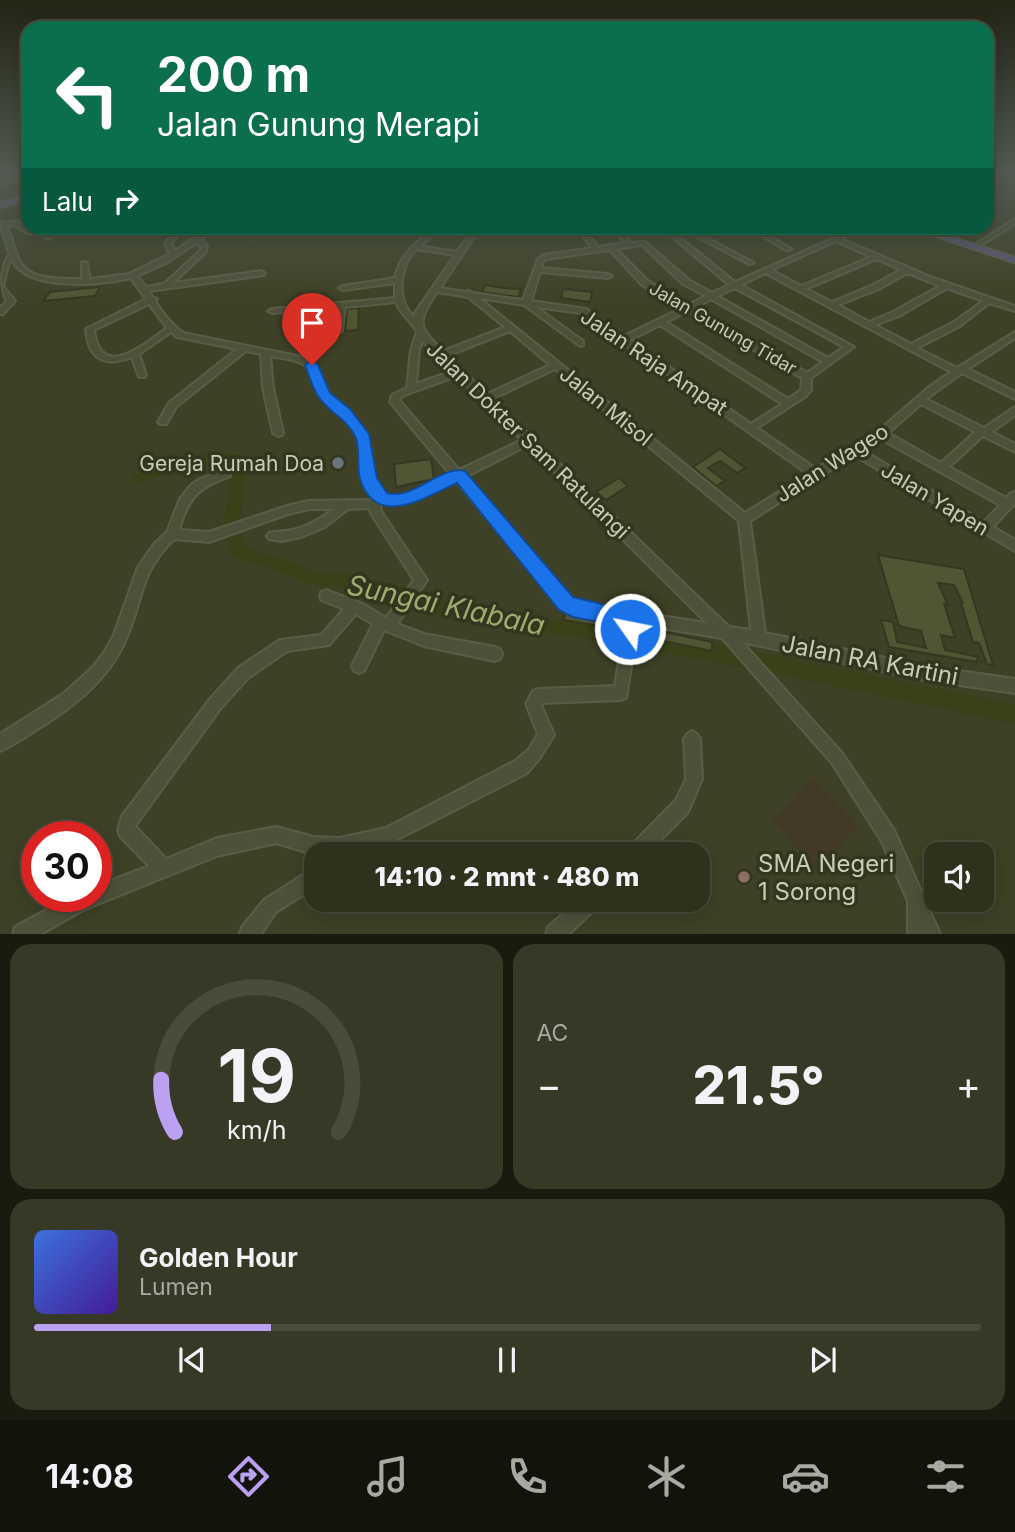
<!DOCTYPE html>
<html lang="id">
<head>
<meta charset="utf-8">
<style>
  :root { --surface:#2e311c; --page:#363925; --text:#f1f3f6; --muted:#a7a9a3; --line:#494c3b; --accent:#bca0f2 }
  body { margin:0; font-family:Inter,sans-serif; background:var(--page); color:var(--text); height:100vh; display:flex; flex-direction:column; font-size:26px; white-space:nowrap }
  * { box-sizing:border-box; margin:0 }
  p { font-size:23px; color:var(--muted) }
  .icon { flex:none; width:38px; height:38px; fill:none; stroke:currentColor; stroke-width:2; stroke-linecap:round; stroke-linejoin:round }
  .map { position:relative; height:934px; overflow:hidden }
  .details { display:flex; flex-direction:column; gap:10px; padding:10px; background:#191b0f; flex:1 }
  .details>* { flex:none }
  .banner { position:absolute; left:21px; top:21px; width:973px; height:214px; border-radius:21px; box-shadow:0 4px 18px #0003,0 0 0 2px var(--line); background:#0b6e4f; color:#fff; overflow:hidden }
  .fabs { position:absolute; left:924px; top:842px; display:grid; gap:14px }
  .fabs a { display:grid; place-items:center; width:70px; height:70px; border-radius:14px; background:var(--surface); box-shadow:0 4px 18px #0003,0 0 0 2px var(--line); font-size:35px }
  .speed { position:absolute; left:21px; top:821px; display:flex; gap:14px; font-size:35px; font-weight:700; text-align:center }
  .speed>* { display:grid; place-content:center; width:91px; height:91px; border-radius:50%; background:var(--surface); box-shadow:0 4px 18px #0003,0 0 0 2px var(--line); line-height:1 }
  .speed .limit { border:10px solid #d22; background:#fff; color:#111 }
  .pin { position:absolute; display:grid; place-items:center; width:60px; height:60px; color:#fff; margin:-72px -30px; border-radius:50% 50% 50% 0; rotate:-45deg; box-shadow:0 0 7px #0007 }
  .pin .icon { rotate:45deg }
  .me { position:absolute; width:77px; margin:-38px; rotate:303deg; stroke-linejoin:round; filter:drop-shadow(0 0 5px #0008) }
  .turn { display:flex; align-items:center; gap:24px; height:147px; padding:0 21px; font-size:32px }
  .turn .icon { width:91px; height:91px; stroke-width:2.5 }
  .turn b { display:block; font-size:49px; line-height:60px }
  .then { display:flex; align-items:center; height:66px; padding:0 21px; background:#0003; gap:14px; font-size:26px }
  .big { font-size:52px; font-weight:800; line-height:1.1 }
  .details .tile { flex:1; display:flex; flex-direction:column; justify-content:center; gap:10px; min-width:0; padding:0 24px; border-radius:21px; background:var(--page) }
  .details .dial { align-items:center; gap:0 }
  .dial svg { height:182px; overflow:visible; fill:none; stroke:var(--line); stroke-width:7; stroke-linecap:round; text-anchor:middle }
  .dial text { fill:var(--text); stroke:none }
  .song { display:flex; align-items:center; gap:21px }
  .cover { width:84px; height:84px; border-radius:10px; background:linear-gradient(135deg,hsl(220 70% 55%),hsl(260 70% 35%)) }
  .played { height:7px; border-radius:4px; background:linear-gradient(90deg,var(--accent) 25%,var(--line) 25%) }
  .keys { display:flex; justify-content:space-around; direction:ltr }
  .heat { display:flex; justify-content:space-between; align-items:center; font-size:38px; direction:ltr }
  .details .tiles { flex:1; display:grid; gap:10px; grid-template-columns:1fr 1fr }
  .tile:last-child { grid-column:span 2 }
  .trip { position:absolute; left:304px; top:842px; width:406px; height:70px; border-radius:21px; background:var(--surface); box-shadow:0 4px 18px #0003,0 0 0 2px var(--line); font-weight:800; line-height:70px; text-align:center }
  .tab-bar { display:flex; height:112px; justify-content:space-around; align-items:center; background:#12140b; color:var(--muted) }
  .tab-bar .icon { width:49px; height:49px }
  .tab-bar .selected { color:var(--accent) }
  .tab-bar b { font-size:32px; color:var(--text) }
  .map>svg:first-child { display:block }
  .green { fill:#423927 }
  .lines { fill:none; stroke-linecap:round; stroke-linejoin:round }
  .river { fill:#3a4018; fill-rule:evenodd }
  .building { fill:#515534; stroke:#353820; stroke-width:2 }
  .minor-casing { stroke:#5a5d46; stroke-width:4 }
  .highway-casing { stroke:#5b5e47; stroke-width:3 }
  .minor { fill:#4e513a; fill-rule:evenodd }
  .highway { fill:#5c5777; fill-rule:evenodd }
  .route { fill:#1a73e8; stroke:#114b97; stroke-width:2 }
  .worship-dot { fill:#6b7280; stroke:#33361e; stroke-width:2.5 }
  .education-dot { fill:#8d6e63; stroke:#33361e; stroke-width:2.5 }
  .labels { text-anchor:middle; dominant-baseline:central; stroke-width:7; stroke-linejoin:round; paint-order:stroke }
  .far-street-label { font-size:18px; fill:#c8cbb6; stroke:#33361e }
  .street-label { font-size:21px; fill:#c8cbb6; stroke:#33361e }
  .poi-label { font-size:21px; fill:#c8cbb6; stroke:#33361e; text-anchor:end }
  .near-street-label { font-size:24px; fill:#c8cbb6; stroke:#33361e }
  .near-poi-label { font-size:24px; fill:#c8cbb6; stroke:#33361e; text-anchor:start }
  .near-water-label { font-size:28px; font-style:italic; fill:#a3aa6f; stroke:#33361e }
</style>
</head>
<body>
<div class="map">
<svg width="1015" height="934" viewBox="0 0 1015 934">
  <rect width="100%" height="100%" fill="#3e4125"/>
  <path class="green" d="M812,778L858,824L819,872L773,821Z"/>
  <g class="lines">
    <path class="river" d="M214,453L240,455L247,460L239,528L245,547L319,572L337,573L422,590L441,597L447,603L702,641L1015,704V724C825,684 635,642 442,618C434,615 430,608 422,606L337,587L319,586L232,556L223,528L233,464C198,458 171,473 140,483L135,482L133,478L135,474L176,459Z"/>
  </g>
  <path class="building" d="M485,285L504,288L521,289L518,297L482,292Z
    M100,287L95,296L43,301L50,292Z
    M563,289L592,292L590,302L561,298Z
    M359,308L358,330L345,331L347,309Z
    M720,449L745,468L737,473L720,461L708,468L725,481L716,486L693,467Z
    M431,459L434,479L396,487L394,464Z
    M619,478L628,486L606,500L596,492Z
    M878,555L964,569L993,665L987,664L979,643L973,642L961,603H963L954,585L938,583L948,605L944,604L955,638L941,635L945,650L978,657L977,662L889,647L881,620L893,622L897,642L926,648L921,631L899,626Z
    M565,613L620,624L619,629L564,620Z
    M640,627L712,642V651L639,636Z"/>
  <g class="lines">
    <g class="minor-casing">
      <path id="minor" d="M987,171L1015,178V182L987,174Z
        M28,173V177L0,186V182Z
        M1015,219V224L981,245L976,244Z
        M0,221L3,223L16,221L31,230L52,232L51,237L48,239L45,237L46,235L27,233L15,225L6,226C12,236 13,247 18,258C27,281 61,279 82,279V262L87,263L90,279L129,274L170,254L165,244L177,228H183L171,244L175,251L208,228H214L201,240L207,246L206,252L173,283L261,271L265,273L264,275L149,291L152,297L157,299L155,301C163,314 171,324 183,333L302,357C322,364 317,376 326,391C336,408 358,415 366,434C373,449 372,465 376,481C384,514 432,483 450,474L390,402L392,395L407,388L411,350L417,332C412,321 400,315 396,302L345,307L342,331L338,333L334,331L337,308L272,313L268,311L272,309L395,298V283L343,290L339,288L343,286L395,278C400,254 416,242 435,228H441L420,246L457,252L474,228H480L440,288L465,292L468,291L473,293L523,300L538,259L544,255L592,248L577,228H583L598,247L626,243L612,228H618L632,243L645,242L689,280L712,293L729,285L662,228H668L735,282L857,228H864L863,229L841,239L933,278L1015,306V311L989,303L960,326L917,348L957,368L1015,332V338L968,369L1015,392V399L962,373L926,399L984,428L1015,407V415L992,432L1015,444V452L983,436L949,467L1006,498L1011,493L1015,492V503L993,527L1015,540V551L854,455L750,521L765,633L924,666L1015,679V693L924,680L742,642L842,753L894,830L940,934H908V901L882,842L832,763L722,638L638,624L626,698L621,700L542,703L541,705L554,735L539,759L527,773L388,844L347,854L317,855L276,843L217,856L83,910L41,934H13L15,927L72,896H96V886L149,866L120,836L118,830L122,816L210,699L238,668L280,640L321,635L344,609L321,600L320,596L321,592L326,590L363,604L386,618L414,580L372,515L369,508L348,509L325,527L301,537L282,541L269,539L267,536L269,533C276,531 284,532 292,530C308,527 321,518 334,509H309L288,514L209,542L174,539C139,573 144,598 126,639C108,681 71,709 33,732C22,739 12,746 0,751V734L63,694L93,667L105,651L114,635L138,567L155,543L167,532L180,499L191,485L200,479L226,469L231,473L230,476C198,487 188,498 179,530L209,532L287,506L309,501L371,500L373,498C360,479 365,456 357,435C350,418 330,410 320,396C314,387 314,373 306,366C297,359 281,358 270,356L273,388L283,433L282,435L278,436L273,433L263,388L261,354L246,351L176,407L166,424H160L158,422L169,403L237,349L177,337L171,332L139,354L146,375L145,377H139L132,357C104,368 88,359 86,329L146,299L131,278C100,285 28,292 12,260L9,262L3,286L15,301L3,314H0V308L7,301C0,288 0,266 10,254C7,245 0,228 0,221ZM836,241L871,257L801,286L771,270ZM196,243L201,247V250L164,284L146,287L137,276L166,263ZM642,245L683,284L706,296L688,305L648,281L616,249ZM416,249L455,255L415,313V318C395,300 399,268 416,249ZM610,250L642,285L682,308L624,336L586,309L531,301L540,272L608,278L612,276L608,274L541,268L543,261L546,259ZM877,259L901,270L873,285L832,302L806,289ZM765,273L951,372L928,388L877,432L816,469L757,428L806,396L811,390V378L854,347L741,285ZM907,273L940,286L893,312L869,322L838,305L879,289ZM735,288L844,347L828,358L717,296ZM947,288L983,301L954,322L911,344L875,325L899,316ZM437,292L468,297L505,327L443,351C417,326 417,322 437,292ZM479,298L524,305L580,346L583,345V341L536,307L581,313L808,474L745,513ZM711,299L823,362L807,373L694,308ZM149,304L167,328C143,345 101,382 94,330ZM688,311L802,378L801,390L788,399L666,322ZM660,325L782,404L751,424L630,340ZM510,331L550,365L487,394L447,356ZM422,341L453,371L416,384L419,350ZM555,369L739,521L751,630L729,627L492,399ZM457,376L522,440L459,470L400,401V398L404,395ZM921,404L975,432L941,463L888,433ZM881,439L1000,505L984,522L862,450ZM528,445L707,623L575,603L571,600L465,477ZM456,481L561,608L573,614L625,622L615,686L538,689L533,691L526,704L538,734L529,749L515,761L386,828L340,838L314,837L276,827L217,838L166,859L135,826L220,709L248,678L287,651L329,645L356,614L373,624L352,666L354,671L359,673L364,671L384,630L424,646L495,661L500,659L502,654L500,649L495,647L424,634L397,624L427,580L381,511L380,505L382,503C409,508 432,493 456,481Z
        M681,228H688L754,263L749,264Z
        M748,228H755L791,249L786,250Z
        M796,228H803L806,230L803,232Z
        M692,731L697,734L700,739L702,779L688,812L647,854H626L629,848L676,800L686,779L684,739L687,734Z
        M317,866V886L276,912L261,934H240L242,927L264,900Z
        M579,900H601L598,906L569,934H546L548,927Z"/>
    </g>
    <g class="highway-casing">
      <path id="highway" d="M28,194V200L0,208V202Z
        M910,228H923L1015,257V263Z"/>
    </g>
    <use href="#minor" class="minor"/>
    <use href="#highway" class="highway"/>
  </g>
  <linearGradient id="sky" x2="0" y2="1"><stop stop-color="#222414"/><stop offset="0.57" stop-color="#525a51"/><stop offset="1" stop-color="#525a51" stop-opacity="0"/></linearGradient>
  <rect width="1015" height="302" fill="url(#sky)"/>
  <path class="route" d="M312,361L318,365L330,393L350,409L369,434L377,478L387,493C413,501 442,464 465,471L573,597L639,613L642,620L637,636L630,639L623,636L621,626L573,617L559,610L457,483C426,497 376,530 360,479C356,465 361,449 355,436C346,418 327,411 318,396C312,387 309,375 305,365Z"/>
  <circle class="worship-dot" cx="338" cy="463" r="7"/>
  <circle class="education-dot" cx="744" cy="877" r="7"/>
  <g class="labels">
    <g class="far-street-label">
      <text transform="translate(723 328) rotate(30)">Jalan Gunung Tidar</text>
    </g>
    <g class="street-label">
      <text transform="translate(654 362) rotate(34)">Jalan Raja Ampat</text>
      <text transform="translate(606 406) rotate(39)">Jalan Misol</text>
      <text transform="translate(528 440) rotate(44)">Jalan Dokter Sam Ratulangi</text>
      <text transform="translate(832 463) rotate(-32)">Jalan Wageo</text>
      <text transform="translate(935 499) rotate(31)">Jalan Yapen</text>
    </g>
    <g class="poi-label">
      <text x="324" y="463">Gereja Rumah Doa</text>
    </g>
    <g class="near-street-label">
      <text transform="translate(870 660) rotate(11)">Jalan RA Kartini</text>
    </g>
    <g class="near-poi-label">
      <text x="758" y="863">SMA Negeri<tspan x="758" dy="28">1 Sorong</tspan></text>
    </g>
    <g class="near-water-label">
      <text transform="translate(446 605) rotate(12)">Sungai Klabala</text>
    </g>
  </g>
</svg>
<div class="fabs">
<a><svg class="icon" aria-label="sound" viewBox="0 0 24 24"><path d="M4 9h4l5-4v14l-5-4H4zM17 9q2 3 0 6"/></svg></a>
</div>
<div class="speed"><div class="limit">30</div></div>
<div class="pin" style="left:312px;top:365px;background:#d93025"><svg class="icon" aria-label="arrive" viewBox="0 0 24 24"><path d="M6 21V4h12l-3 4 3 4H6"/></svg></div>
<svg class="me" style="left:630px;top:629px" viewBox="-20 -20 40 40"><circle r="17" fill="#1a73e8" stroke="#fff" stroke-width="3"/><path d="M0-11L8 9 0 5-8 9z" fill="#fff"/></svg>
<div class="trip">14:10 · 2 mnt · 480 m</div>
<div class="banner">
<div class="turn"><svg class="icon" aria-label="left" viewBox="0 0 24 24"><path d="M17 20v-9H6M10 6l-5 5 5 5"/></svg><div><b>200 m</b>Jalan Gunung Merapi</div></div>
<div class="then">Lalu<svg class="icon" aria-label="right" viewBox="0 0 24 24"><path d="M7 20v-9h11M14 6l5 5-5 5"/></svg></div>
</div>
</div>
<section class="details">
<div class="tiles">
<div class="tile dial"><svg viewBox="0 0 100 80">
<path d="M14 69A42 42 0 1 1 86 69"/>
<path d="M14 69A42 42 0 0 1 8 46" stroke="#bca0f2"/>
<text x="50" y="56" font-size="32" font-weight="700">19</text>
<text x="50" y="72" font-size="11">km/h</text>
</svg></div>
<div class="tile"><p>AC</p>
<div class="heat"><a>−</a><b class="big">21.5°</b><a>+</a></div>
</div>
<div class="tile">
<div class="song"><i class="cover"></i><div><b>Golden Hour</b><p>Lumen</p></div></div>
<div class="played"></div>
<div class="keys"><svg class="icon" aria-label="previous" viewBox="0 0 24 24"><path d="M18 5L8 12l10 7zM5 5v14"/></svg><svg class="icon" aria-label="pause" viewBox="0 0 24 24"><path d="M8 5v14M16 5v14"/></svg><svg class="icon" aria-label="next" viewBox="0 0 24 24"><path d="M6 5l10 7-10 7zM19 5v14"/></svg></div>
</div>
</div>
</section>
<nav class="tab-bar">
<b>14:08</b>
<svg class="icon selected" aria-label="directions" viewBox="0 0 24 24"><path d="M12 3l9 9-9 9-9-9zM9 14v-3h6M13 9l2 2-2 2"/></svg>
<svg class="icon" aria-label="music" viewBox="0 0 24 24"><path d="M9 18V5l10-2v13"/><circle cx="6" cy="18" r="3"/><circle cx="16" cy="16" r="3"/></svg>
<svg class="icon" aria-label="phone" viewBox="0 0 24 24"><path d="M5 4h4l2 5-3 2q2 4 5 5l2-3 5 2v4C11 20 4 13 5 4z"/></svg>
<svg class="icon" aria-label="climate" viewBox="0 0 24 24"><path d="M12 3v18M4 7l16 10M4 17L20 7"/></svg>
<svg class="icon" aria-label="car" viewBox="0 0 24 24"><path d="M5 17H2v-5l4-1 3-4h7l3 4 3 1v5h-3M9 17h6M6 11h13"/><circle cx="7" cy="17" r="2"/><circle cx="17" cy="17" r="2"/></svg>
<svg class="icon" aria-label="filters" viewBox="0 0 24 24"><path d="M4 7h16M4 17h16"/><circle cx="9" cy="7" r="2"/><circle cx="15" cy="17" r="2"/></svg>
</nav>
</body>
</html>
